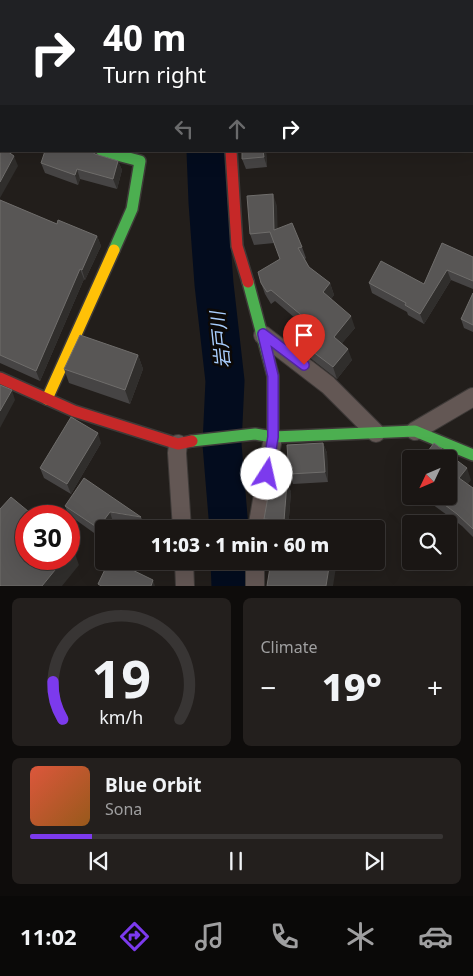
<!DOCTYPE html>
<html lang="en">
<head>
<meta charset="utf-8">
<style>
  :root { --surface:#1a1614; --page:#231f1d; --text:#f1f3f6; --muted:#9f9fa0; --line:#383534; --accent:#7c3aed }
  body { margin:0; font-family:"Noto Sans","Noto Sans JP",sans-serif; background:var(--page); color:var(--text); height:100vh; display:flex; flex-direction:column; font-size:19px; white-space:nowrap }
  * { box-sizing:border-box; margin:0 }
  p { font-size:16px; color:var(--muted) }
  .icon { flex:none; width:28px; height:28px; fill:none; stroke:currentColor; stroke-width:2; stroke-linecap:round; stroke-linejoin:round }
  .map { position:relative; height:586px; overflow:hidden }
  .panel { display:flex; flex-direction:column; gap:12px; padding:12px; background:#0e0c0b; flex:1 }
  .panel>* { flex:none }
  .hud { position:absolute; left:0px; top:0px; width:474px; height:152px; box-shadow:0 5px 20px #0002,0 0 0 1px var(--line); background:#202124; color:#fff; overflow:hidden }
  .needle { width:32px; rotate:226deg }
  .buttons { position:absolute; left:402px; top:450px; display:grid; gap:10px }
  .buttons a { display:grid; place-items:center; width:55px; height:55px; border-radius:5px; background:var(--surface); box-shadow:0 5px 20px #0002,0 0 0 1px var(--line); font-size:25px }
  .speed { position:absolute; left:15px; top:505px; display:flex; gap:10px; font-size:25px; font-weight:700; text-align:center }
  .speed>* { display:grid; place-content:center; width:65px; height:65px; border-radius:50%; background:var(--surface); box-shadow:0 5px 20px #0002,0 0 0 1px var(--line); line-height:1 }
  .speed .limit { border:8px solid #d22; background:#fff; color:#111 }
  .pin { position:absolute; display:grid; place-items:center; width:42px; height:42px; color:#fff; margin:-51px -21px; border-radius:50% 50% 50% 0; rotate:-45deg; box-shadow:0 0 5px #0007 }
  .pin .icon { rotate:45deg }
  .me { position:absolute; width:55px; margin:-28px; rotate:10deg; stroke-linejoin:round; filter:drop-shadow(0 0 4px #0008) }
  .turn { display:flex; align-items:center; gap:18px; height:105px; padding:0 20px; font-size:22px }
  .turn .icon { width:65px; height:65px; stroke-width:2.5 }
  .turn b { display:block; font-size:35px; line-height:42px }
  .lanes { display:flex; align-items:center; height:48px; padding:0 20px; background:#0003; justify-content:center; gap:25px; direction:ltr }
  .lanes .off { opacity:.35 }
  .big { font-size:38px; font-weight:800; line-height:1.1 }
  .panel .tile { flex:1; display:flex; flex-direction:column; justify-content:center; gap:8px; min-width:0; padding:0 18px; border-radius:8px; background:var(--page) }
  .panel .dial { align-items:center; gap:0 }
  .dial svg { height:130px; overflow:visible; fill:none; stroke:var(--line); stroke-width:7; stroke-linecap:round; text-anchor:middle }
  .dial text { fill:var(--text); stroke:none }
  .song { display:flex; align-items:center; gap:15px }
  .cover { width:60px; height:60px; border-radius:8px; background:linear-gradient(135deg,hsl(10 70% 55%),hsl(30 70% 35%)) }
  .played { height:5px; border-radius:2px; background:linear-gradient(90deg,var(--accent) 15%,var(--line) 15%) }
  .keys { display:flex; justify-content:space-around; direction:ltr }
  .heat { display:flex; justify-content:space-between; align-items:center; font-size:28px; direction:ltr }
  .panel .tiles { flex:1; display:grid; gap:12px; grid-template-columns:1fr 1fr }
  .tile:last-child { grid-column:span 2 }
  .trip { position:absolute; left:95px; top:520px; width:290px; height:50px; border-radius:5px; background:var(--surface); box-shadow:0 5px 20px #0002,0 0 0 1px var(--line); font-weight:800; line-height:50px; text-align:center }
  .tab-bar { display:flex; height:80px; justify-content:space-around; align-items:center; background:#0a0908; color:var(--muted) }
  .tab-bar .icon { width:35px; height:35px }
  .tab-bar .current { color:var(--accent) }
  .tab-bar b { font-size:22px; color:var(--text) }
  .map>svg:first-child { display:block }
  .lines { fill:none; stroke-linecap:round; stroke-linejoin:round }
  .river { stroke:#030c1e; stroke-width:39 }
  .street-casing { stroke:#3e3a38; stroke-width:20 }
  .fast-casing { stroke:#3e3a38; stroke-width:14 }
  .slow-casing { stroke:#3e3a38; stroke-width:14 }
  .jam-casing { stroke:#3e3a38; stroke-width:14 }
  .street { stroke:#635754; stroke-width:18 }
  .fast { stroke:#4caf50; stroke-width:11 }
  .slow { stroke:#ffc107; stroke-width:11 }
  .jam { stroke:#c62828; stroke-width:11 }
  .wall { fill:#464444 }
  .shaded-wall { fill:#302e2c }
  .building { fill:#585655; stroke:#6f6d6b }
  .route-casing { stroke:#51269a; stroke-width:12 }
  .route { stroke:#7c3aed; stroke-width:9 }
  .labels { text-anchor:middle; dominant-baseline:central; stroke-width:5; stroke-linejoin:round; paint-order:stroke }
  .water-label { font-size:19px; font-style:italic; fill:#a8cdfc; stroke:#0c0907 }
</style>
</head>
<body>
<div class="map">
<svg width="473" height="586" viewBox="0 0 473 586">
  <rect width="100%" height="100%" fill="#221e1b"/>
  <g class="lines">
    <path class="river" d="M177,0V1
      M206,151L208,202L214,284L225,381L222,444L229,529
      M230,561L231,586"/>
    <g class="street-casing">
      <path id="street" d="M14,1L15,0
        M0,29L1,27
        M0,123H1
        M263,335L328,385L376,433
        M415,431L473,397
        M178,444L177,453L182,529
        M257,529L273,437
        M184,561L185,586
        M255,586V561"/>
    </g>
    <g class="fast-casing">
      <path id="fast" d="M102,151L140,161L132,209L114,250
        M248,282L273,376V437
        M192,441L255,434L273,437L415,431L473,455"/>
    </g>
    <g class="slow-casing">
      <path id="slow" d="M199,0L200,1
        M47,399L114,250"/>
    </g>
    <g class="jam-casing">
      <path id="jam" d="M231,151L237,246L248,282
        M0,378L74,411L178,444L192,441"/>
    </g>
    <use href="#street" class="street"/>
    <use href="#fast" class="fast"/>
    <use href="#slow" class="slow"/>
    <use href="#jam" class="jam"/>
  </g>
  <path class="wall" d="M266,151L267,167L246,169L242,159Z
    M95,154L118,161L122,170L117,189L80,179L78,185L45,173L41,163Z
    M0,200L57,224L97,236L101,246L85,280L84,279L40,381L0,363Z
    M277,206V228L302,247L306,258L305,259L309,267L330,283L334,295L331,299L355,328L342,343L352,360L337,379L296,347L292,336L302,324L275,301L271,304L265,294L261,283L280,259L274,243L254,245L250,234Z
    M442,243L473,257V289L451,280L424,324L408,315L407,312L372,293L369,283L424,284Z
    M473,293V332L464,328L461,319Z
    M138,355L143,369L130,404L69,383L64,369Z
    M101,443L71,494L44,478L40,468Z
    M323,443L327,453L328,482L293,484L289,474Z
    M471,480L467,484L473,488V537L462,526L421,496H449Z
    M287,482L291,492L288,529H268L264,519Z
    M65,506L141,517L145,527L113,522L101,538L69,515Z"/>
  <path class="shaded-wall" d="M263,151H266L267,167L264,157Z
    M14,156L18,166L0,198V182Z
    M118,161L122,170L117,189L113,179Z
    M77,169L80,179L78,185L75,175Z
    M273,194L277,206L278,242L274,230Z
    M97,236L101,246L85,280L82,270Z
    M80,269L84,279L40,381L36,371Z
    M447,270L451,280L424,324L420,314Z
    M330,283L334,295L327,304L323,292Z
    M351,316L355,328L338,348L334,337Z
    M348,349L352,360L337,379L333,367Z
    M138,355L143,369L130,404L125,390Z
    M12,390L15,400L0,428V411Z
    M98,433L101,443L71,494L67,484Z
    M323,443L327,453L328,482L325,472Z
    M467,468L471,480L463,490L459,478Z
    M287,482L291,492L288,529H287L284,521Z
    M110,512L113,522L108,529H104V535L101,538L98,528Z
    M73,548L79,565L62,586H42L64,559H69V553Z
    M330,561H337L333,586H326Z
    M153,580L155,586H151Z"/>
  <path class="building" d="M0,148H1V151H7L14,156L0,182Z
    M45,151H91L95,154L118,161L113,179L77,169L75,175L41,163Z
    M242,151H263L264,157L242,159Z
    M273,194L274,230L292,223L302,247L298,248L309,267L330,283L323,292L351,316L334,337L348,349L333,367L292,336L306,319L271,290L267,292L261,283L258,272L280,259L270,232L250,234L247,196Z
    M0,200L57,224L58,220L97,236L82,270L80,269L36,371L0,355Z
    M442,243L473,257V281L447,270L420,314L405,305L406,303L369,283L381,261L424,284Z
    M473,293V325L461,319Z
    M80,335L138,355L125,390L64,369Z
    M0,385L12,390L0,411Z
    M71,417L98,433L67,484L40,468Z
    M323,443L325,472L289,474L287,445Z
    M434,443L467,468L459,478L473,488V529L457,514L433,496H449V459H422Z
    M411,474V480L408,478Z
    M84,478L141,517L110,512L98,528L65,506Z
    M271,480L287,482L284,521L264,519Z
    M11,497L34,516H26V559H64L42,586H1L0,585V509Z
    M69,545L73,548L69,553Z
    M109,561H114L153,580L151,586H101L98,584Z
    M271,561H330L326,586H267Z"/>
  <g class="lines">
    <g class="route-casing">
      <path id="route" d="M267,474L273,437V376L263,334L304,365"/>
    </g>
    <use href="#route" class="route"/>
  </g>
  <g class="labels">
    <g class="water-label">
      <text transform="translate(220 340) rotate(-96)">岩戸川</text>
    </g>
  </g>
</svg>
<div class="buttons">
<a><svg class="needle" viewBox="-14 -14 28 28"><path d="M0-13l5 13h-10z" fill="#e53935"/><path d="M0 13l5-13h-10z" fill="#9f9fa0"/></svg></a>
<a><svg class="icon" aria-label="search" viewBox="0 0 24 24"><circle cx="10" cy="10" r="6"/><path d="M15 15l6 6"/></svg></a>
</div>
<div class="speed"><div class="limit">30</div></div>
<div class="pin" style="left:304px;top:365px;background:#d93025"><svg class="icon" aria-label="arrive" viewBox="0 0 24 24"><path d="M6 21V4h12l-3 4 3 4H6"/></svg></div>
<svg class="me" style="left:267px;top:474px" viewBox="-20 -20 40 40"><circle r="19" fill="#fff"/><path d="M0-13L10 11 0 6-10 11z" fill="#7c3aed"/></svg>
<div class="trip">11:03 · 1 min · 60 m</div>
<div class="hud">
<div class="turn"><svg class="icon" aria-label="right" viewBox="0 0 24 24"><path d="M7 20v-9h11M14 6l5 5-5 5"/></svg><div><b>40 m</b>Turn right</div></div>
<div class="lanes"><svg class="icon off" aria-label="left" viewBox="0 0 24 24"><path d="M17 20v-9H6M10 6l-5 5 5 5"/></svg><svg class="icon off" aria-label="ahead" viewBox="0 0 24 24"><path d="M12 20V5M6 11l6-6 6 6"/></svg><svg class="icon" aria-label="right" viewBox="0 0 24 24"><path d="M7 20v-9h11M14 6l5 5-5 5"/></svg></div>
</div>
</div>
<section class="panel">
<div class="tiles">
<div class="tile dial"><svg viewBox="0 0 100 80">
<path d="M14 69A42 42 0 1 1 86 69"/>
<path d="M14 69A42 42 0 0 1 8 46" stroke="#7c3aed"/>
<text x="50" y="56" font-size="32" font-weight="700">19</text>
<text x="50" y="72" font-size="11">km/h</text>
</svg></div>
<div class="tile"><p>Climate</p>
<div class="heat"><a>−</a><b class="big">19°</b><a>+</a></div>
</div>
<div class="tile">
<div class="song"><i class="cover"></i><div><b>Blue Orbit</b><p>Sona</p></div></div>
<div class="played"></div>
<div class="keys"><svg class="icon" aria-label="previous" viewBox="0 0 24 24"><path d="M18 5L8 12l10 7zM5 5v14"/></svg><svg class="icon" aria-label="pause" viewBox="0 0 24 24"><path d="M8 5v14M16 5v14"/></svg><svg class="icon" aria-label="next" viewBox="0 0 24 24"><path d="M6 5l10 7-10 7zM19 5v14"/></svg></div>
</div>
</div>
</section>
<nav class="tab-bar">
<b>11:02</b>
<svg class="icon current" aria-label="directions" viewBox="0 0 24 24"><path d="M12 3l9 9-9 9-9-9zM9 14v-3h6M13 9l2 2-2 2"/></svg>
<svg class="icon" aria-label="music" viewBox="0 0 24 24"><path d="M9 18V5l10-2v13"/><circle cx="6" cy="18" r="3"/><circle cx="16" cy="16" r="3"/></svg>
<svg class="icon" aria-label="phone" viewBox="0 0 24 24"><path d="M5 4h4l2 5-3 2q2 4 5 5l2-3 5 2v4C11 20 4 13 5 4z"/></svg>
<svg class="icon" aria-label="climate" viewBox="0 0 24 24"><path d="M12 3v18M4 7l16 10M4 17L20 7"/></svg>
<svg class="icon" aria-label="car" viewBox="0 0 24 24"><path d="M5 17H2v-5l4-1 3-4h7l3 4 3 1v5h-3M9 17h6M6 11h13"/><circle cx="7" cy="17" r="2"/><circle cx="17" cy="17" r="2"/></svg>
</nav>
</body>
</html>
